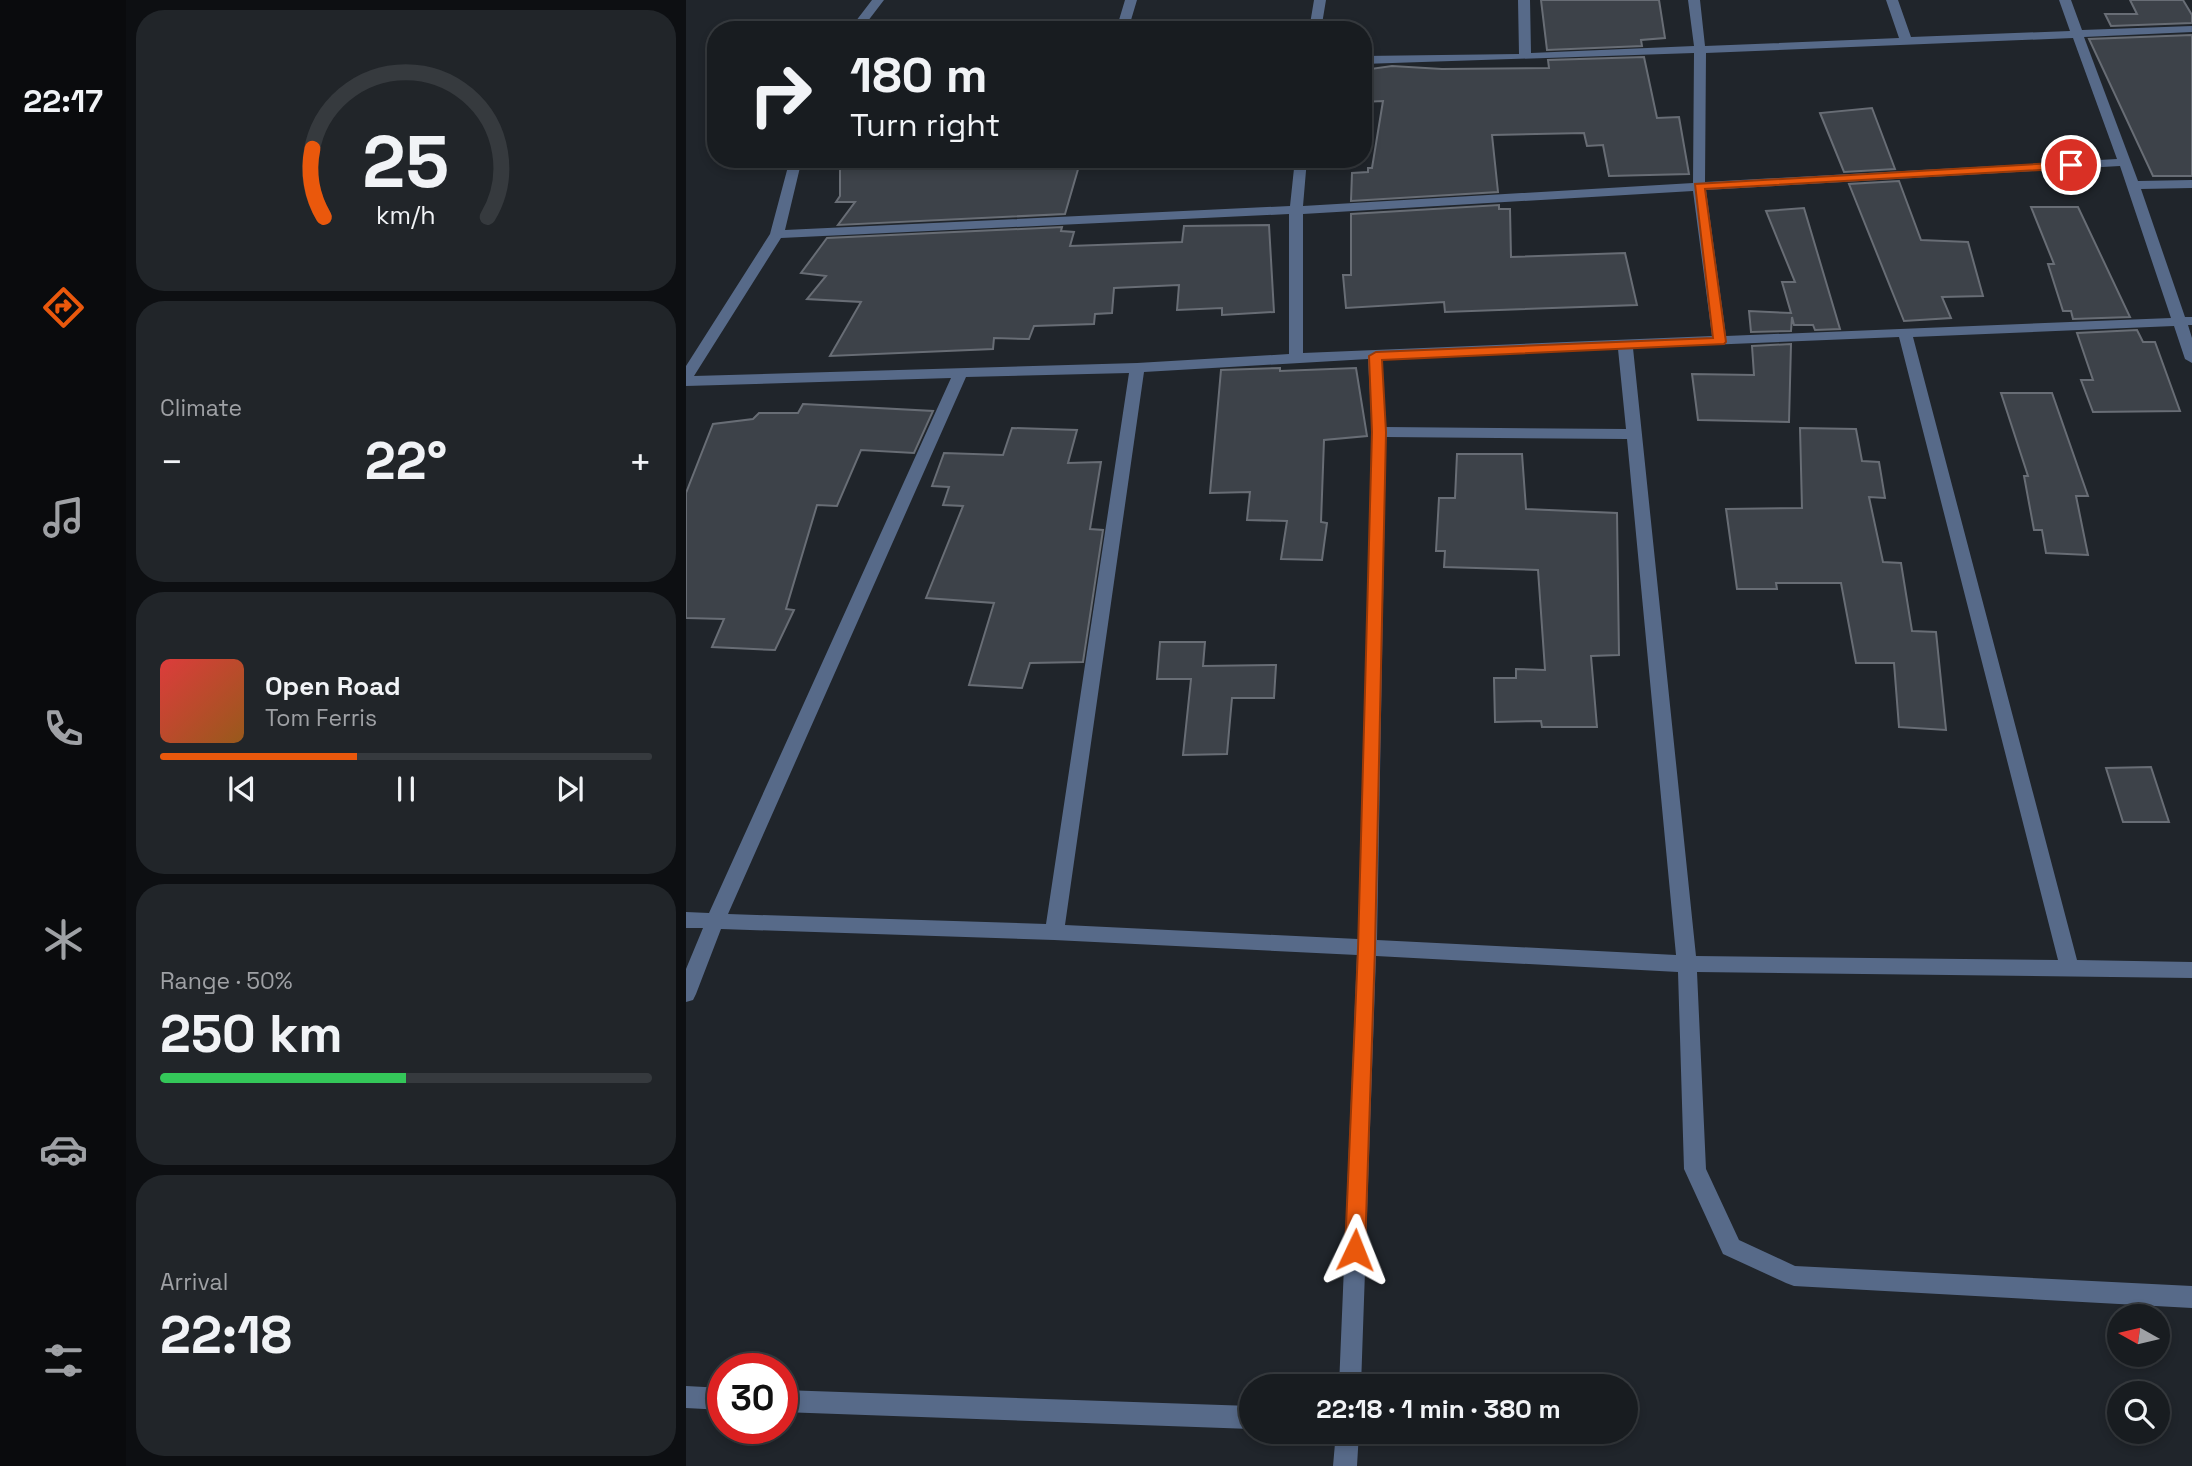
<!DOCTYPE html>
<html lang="en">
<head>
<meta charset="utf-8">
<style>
  :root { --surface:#181c20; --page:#212529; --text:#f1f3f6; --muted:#9fa1a5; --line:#363a3e; --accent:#ea580c }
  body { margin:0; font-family:"Space Grotesk",sans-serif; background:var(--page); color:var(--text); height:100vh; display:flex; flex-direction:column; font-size:26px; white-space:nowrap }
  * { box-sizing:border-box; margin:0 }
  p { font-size:23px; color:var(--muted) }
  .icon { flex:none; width:38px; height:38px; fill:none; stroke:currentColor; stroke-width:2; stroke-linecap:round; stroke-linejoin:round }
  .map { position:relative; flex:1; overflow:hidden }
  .panel { display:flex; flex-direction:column; gap:10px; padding:10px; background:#0d0f12; width:560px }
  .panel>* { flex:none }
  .hud { position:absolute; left:21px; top:21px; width:665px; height:147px; border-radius:28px; box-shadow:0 4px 10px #0003,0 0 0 2px var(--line); background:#181c20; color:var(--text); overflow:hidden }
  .needle { width:46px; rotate:278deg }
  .tools { position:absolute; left:1421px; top:1304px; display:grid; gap:14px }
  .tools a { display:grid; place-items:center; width:63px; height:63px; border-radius:50%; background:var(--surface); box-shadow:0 4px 10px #0003,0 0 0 2px var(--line); font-size:35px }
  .speed { position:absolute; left:21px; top:1353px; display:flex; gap:14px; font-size:35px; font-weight:700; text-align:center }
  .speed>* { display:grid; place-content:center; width:91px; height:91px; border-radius:50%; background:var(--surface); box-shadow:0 4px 10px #0003,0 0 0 2px var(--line); line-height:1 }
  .speed .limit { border:10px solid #d22; background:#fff; color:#111 }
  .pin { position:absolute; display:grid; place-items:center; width:60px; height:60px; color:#fff; margin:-30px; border:4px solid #fff; border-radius:50%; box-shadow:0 2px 7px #0007 }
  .me { position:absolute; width:77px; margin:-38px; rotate:2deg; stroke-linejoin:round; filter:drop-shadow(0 0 5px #0008) }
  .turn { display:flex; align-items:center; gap:24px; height:147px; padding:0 28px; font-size:32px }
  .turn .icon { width:91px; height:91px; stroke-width:2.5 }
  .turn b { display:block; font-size:49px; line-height:60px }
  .big { font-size:52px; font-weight:700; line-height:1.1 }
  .panel .card { flex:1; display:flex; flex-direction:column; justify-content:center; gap:10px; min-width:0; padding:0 24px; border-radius:28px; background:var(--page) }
  .panel .dial { align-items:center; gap:0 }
  .dial svg { height:182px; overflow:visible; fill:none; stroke:var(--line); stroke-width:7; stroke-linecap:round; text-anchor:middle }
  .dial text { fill:var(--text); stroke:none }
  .song { display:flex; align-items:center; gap:21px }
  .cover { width:84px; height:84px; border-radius:10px; background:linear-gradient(135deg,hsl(0 70% 55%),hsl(30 70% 35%)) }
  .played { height:7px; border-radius:4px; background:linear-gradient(90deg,var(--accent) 40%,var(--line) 40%) }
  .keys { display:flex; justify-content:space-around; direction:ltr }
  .heat { display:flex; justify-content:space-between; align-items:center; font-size:38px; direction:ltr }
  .charge { height:10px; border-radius:5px; background:linear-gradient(90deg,#34c759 50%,var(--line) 0) }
  .trip { position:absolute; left:553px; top:1374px; width:399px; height:70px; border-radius:35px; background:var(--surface); box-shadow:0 4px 10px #0003,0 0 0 2px var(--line); font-weight:700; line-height:70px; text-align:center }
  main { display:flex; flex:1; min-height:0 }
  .tab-bar { display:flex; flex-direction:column; width:126px; justify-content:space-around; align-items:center; background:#0a0b0d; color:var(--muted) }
  .tab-bar .icon { width:49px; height:49px }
  .tab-bar .active { color:var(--accent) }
  .tab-bar b { font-size:32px; color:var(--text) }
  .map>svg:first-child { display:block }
  .building { fill:#3d4249; stroke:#686d75; stroke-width:2 }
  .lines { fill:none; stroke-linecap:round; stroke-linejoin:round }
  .minor { fill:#576a89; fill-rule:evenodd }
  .route { fill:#ea580c; stroke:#983908; stroke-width:2 }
</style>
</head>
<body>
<main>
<nav class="tab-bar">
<b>22:17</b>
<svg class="icon active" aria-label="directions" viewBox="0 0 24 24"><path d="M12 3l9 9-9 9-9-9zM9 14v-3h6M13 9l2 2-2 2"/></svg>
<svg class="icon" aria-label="music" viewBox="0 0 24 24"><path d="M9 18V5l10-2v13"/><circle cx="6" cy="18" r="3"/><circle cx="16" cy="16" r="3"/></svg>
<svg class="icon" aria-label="phone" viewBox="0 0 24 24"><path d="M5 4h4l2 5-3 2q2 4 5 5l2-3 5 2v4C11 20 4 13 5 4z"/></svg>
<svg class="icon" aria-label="climate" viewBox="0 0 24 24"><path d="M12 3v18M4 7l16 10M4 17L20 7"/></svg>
<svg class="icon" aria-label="car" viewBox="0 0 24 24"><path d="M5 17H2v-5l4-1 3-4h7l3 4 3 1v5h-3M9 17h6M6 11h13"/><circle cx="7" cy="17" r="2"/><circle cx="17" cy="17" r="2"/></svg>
<svg class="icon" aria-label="filters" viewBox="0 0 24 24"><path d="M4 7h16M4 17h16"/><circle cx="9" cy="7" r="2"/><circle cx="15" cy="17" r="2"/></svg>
</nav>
<section class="panel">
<div class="card dial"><svg viewBox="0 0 100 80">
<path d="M14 69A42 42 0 1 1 86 69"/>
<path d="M14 69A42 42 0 0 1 9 39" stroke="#ea580c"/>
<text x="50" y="56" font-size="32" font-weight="700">25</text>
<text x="50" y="72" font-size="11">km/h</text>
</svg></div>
<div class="card"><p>Climate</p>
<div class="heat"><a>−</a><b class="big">22°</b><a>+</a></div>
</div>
<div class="card">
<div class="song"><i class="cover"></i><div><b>Open Road</b><p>Tom Ferris</p></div></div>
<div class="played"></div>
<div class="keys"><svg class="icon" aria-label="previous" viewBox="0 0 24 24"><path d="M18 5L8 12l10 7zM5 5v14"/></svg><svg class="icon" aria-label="pause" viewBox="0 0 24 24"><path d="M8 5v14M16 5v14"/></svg><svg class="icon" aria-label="next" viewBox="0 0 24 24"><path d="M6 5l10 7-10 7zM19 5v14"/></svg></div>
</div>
<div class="card"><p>Range · 50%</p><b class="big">250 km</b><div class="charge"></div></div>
<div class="card"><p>Arrival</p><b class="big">22:18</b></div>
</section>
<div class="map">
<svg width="1506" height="1466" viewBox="0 0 1506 1466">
  <rect width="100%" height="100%" fill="#20252b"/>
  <path class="building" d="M855,0H973L979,38L955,40L956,46L861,50Z
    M1444,0H1497L1506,15V23L1425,26L1419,14H1451Z
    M1506,35V176H1467L1403,39Z
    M958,57L971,118L993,117L1003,174L923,176L917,145L901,146L898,133L806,135L812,192L665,201L666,173L682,172V168H686L697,101L677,102V70L706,66L756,69L863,68L862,60Z
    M1186,108L1209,169L1158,172L1134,113Z
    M154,159H395L379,214L152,225L169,202H150L154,196Z
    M1213,181L1235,240L1282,242L1297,296L1256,297L1265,318L1218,321L1163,184Z
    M813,205V209H824L825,257L939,253L951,305L759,312L758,302L660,308L657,275H665V214Z
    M1345,207H1392L1444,317L1387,319L1385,311H1377L1362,264H1368Z
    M1118,208L1154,329L1129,330L1127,325H1108L1106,317L1105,331L1065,332L1063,311L1105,313L1096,282H1109L1080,211Z
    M583,225L588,312L536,315V308L491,310L493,285L428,288L426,313L409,314L408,324L348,326L343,339L308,338L307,349L144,356L175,302L121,299L140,276L115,273L141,238L376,227L375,231L388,232L384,246L496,242L498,226Z
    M1451,330L1457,342H1469L1494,411L1407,412L1395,380H1407L1391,333Z
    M1105,344L1103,422L1012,420L1006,374L1068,375L1066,346Z
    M594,368V371L670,368L681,436L638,440L635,522L641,523L636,560L595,559L601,521L561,520L564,492L524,493L535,370Z
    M1315,393H1366L1402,496H1390L1402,555L1360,553L1356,530H1348L1338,476H1342Z
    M117,404L247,411L228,453L175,450L151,506L131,505L100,609L108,610L89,650L26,647L38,619L0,618V493L27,424L67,419L73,413H112Z
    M326,428L391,430L382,463L415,462L404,529L417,530L397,662L344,663L336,688L283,685L308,603L240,598L277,506L257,505L263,487L246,486L258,453L317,455Z
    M1114,428L1170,429L1176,461L1193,462L1199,498L1183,497L1197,562L1215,563L1226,631L1250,632L1260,730L1213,727L1208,663H1170L1155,583H1090L1091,589H1051L1040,509L1116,508Z
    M771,454H836L840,509L931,513L933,655L905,656L911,727H856L855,721L809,722L808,678H830V669L859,670L852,570L758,567L759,551H750L753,498H769Z
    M474,642H519L517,666L590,665L588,698H546L541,754L497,755L505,679H471Z
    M1465,767L1483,822H1437L1420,768Z"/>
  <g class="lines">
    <path class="minor" d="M186,0H198L175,30H163Z
      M439,0H451L442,30H430Z
      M628,0H640L635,30H623Z
      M832,0H844L845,53L1008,46L1002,0H1014L1019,46L1213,38L1200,0H1212L1225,37L1384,31L1373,0H1385L1396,30L1506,26V32L1398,37L1452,181L1506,180V188L1455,189L1499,317H1506V325H1502L1506,338V363L1499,359L1488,326L1227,337L1391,960L1506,962V978L1011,972L1020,1169L1053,1240L1109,1266L1506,1286V1308L1108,1286L1100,1283L1037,1254L998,1169L992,972L690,956L675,1386H653L671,955L368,940L35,929L10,994L7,1000L0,1002V969L17,928H0V912L23,913L265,378L0,386V366L84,234L104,159H116L99,230L604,206L609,159H621L617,206L1007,183L1008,53L677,64V56L833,54ZM1387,38L1431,159L1019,182L1020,53ZM1434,166L1485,318L1040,336L1020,190ZM1007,191L1026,336L617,353V214ZM603,214V354L451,363L8,376L95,238ZM1213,337L1372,960L1010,956L947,348ZM932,349L940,429L700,427L696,359ZM682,359L686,432L672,939L379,925L458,372ZM443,373L360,924L42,914L280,377ZM700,437L941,439L990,955L691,940Z
      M0,1386L37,1388V1410L0,1408Z
      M96,1390L565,1406V1429L96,1412Z
      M650,1432H673L671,1466H647Z"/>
  </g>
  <path class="route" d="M1385,162L1390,165L1389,168L1019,189L1040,342L1038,344L696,360L700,432L689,949L679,1250L676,1256L669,1259L662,1256L659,1250L672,949L686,432L683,356L690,352L1027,338L1009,184Z"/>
</svg>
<div class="tools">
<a><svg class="needle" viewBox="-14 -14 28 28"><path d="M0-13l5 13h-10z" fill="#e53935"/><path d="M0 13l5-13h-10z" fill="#9fa1a5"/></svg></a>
<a><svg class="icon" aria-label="search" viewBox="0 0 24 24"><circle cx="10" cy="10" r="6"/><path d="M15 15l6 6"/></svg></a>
</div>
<div class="speed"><div class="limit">30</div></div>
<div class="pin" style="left:1385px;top:165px;background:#d93025"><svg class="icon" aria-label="arrive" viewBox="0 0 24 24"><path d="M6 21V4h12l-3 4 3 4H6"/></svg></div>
<svg class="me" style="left:669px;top:1250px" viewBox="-20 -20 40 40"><path d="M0-17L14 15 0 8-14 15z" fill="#ea580c" stroke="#fff" stroke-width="4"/></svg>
<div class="trip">22:18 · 1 min · 380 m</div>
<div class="hud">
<div class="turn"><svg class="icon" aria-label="right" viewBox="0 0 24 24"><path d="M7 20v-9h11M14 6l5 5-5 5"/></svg><div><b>180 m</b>Turn right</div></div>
</div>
</div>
</main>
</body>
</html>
